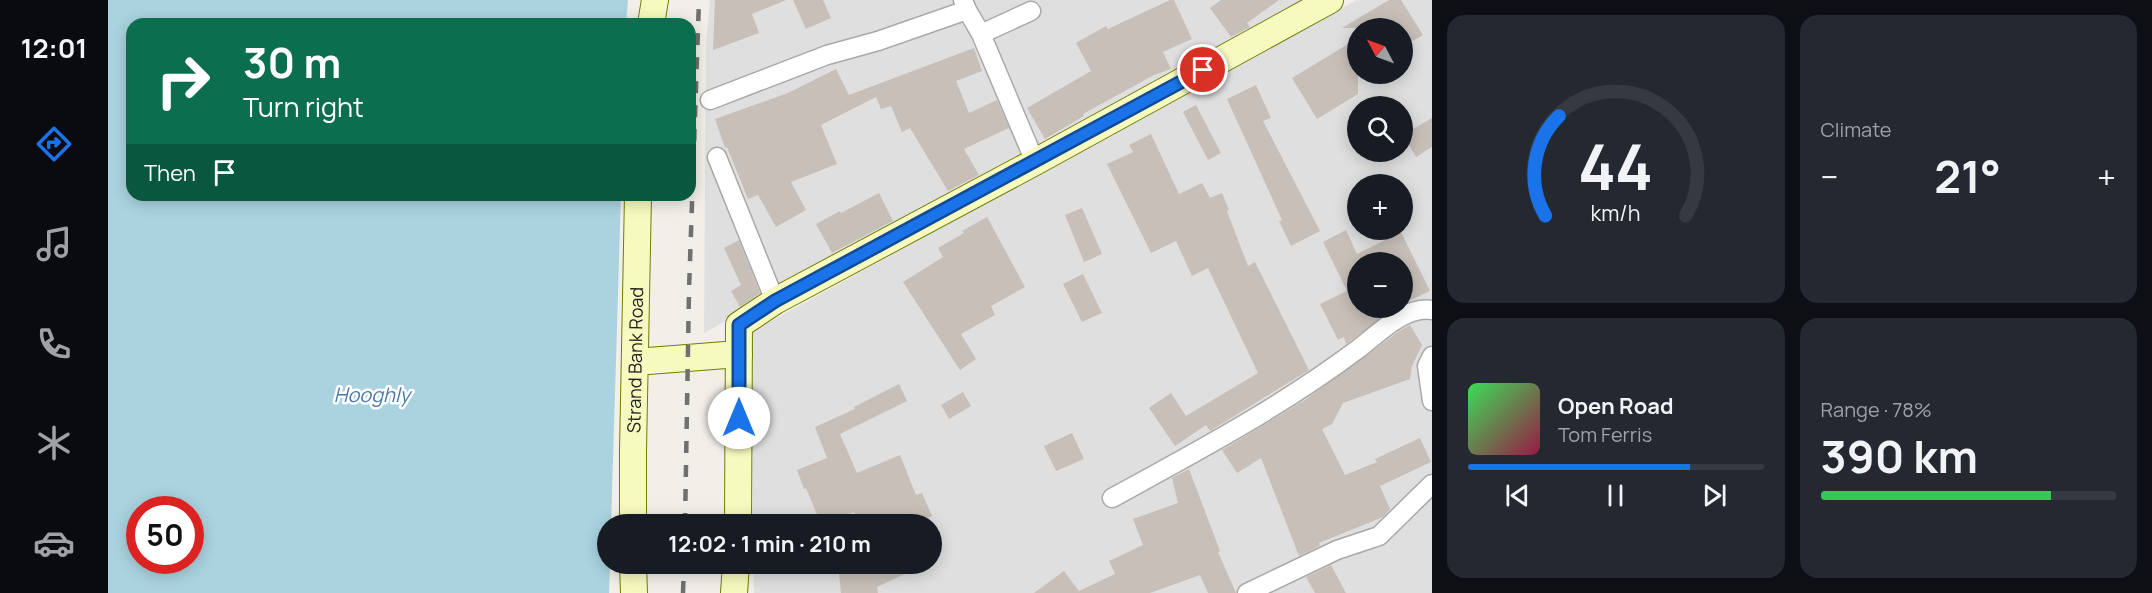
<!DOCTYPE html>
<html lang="en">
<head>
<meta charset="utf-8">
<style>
  :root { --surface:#171b24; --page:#242831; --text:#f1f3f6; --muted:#9ea1a6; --line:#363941; --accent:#1a73e8 }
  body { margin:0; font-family:Manrope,sans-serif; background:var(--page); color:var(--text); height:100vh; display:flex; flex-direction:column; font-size:22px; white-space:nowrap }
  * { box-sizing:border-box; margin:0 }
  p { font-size:20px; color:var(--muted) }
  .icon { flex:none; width:33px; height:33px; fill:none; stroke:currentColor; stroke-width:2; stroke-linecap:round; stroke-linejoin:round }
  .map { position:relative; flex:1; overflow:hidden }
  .sheet { display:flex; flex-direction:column; gap:15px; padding:15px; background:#0d0f14; width:720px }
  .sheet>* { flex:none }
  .top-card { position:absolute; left:18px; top:18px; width:570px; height:183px; border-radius:18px; box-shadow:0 3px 15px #0003; background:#0b6e4f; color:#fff; overflow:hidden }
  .needle { width:39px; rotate:311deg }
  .buttons { position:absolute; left:1239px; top:18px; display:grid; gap:12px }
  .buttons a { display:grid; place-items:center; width:66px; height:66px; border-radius:50%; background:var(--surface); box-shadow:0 3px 15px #0003; font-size:30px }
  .speed { position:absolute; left:18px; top:496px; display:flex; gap:12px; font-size:30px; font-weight:700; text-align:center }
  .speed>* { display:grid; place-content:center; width:78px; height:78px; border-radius:50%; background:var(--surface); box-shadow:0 3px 15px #0003; line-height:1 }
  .speed .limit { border:9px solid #d22; background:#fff; color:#111 }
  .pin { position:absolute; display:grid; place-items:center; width:51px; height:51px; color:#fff; margin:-26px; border:3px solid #fff; border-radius:50%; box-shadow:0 2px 6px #0007 }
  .me { position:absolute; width:66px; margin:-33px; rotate:0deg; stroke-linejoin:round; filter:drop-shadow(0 0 4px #0008) }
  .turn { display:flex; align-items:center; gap:21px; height:126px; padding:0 18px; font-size:27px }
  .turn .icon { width:78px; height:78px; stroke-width:2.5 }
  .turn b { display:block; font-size:42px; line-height:51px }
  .then { display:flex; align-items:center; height:57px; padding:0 18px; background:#0003; gap:12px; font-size:22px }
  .big { font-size:45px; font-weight:700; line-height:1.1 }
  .sheet .widget { flex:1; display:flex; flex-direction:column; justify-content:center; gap:9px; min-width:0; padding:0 21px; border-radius:18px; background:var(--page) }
  .sheet .dial { align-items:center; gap:0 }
  .dial svg { height:156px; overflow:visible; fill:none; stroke:var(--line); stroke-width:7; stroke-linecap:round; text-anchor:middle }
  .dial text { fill:var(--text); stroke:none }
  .song { display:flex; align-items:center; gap:18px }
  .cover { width:72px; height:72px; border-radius:9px; background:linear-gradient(135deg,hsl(130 70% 55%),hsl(340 70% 35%)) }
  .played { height:6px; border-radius:3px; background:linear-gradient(90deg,var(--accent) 75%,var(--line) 75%) }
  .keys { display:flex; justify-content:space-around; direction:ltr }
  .heat { display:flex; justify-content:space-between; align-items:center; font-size:33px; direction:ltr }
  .charge { height:9px; border-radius:4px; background:linear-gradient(90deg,#34c759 78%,var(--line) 0) }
  .sheet .tiles { flex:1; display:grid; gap:15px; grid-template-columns:repeat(2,1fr) }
  .trip { position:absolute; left:489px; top:514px; width:345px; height:60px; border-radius:30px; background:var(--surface); box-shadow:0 3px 15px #0003; font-weight:700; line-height:60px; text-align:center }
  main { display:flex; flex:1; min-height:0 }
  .menu { display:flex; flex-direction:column; width:108px; justify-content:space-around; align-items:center; background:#090b0e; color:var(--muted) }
  .menu .icon { width:42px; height:42px }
  .menu .current { color:var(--accent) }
  .menu b { font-size:27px; color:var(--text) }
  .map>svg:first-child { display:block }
  .residential { fill:#e0dfdf; fill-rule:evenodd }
  .water { fill:#aad3df; fill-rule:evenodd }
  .building { fill:#c7bfb8 }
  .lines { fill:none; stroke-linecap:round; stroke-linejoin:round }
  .street-casing { stroke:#a9a9a9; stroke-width:21 }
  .secondary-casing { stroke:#707d05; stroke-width:28 }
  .street { stroke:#fff; stroke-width:18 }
  .secondary { stroke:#f7fabf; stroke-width:26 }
  .rail { stroke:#707070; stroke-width:4.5; stroke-dasharray:12 12; stroke-linecap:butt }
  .route-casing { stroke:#114b97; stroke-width:15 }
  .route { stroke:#1a73e8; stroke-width:10 }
  .labels { text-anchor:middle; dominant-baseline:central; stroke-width:5; stroke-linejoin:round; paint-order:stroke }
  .street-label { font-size:18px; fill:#222; stroke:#fff }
  .water-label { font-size:20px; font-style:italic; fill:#4a7aab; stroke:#fff }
</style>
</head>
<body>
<main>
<nav class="menu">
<b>12:01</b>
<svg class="icon current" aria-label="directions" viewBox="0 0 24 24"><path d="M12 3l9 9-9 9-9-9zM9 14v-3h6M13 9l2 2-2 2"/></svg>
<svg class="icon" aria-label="music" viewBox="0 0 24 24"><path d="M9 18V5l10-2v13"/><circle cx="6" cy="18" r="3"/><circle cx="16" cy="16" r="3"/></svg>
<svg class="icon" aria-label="phone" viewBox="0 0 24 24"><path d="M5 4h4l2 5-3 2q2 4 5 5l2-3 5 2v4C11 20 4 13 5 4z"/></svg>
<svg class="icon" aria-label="climate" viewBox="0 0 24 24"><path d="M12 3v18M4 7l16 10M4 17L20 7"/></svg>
<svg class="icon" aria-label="car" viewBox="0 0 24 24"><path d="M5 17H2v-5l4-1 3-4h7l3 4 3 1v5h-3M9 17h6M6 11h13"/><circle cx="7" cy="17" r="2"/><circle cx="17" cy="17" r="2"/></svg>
</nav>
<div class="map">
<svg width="1324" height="593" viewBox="0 0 1324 593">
  <rect width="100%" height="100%" fill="#f2efe9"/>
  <path class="residential" d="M602,0H1198L596,333L598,44Z
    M1249,0H1324V593H646L645,564H824V525H645L643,332ZM1250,28H1294V74H1250ZM1250,106H1294V152H1250ZM1250,184H1294V230H1250ZM1250,262H1294V308H1250Z"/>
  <path class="water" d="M0,0H520L518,24H24V195H513L503,525H500V564H502L501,593H0ZM32,510H82V561H32Z"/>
  <path class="building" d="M607,0H678L644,14L651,33L605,50Z
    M685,0H715L723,18L698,29Z
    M1062,0H1066L1084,39L1055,52L1063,69L1046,75L975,114L976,116L937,139L919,108L983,71L968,43L998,26L1000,29Z
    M1113,0H1171L1139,23L1142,27L1123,37L1102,8Z
    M1281,0H1293L1315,35L1294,47V28H1234Z
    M1250,38V94L1209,119L1184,78Z
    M866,48L874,71L848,81L861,113L889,100L901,128L856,149L871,175L840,191L802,128L794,132L783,106L773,109L768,97L713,125L729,164L683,182L698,210L668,227L650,195L640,199L619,147L617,148L607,119L680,93L728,69L741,95Z
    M1148,85L1163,118L1155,121L1212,231L1183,246L1171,221L1174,220L1119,99Z
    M1088,105L1113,153L1100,160L1075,112Z
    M1324,118V147L1308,157L1295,135Z
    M1043,134L1071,194L1094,183L1102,198L1114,193L1121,210L1119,211L1140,266L1147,262L1201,370L1102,431L1098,425L1067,446L1041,408L1063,393L1078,416L1150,373L1100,268L1084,276L1068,241L1043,253L999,164L1025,152L1021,145Z
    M771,193L785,221L724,253L708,224L732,211L733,213Z
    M974,208L994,254L976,262L957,215Z
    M879,217L917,287L883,306L887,315L853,334L868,359L852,370L795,282L835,257L830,248L856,233L854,231Z
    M1238,230L1249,254L1293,232L1322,291L1294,304V262H1250V308H1287L1238,344L1236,337L1230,340L1212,304L1239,291L1215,242Z
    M631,240L652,293L632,307L623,291L633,285L616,248Z
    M975,274L994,313L974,322L955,284Z
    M1302,325L1314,345L1304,366L1302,379L1235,403L1224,424L1214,429L1237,475L1269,462L1267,459L1312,438L1323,462L1272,486L1282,509L1275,517L1211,543L1212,546L1191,556L1153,458L1129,473L1114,450L1197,400L1290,332Z
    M791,384L799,401L732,434L749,473L792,455L808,495L814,493L824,516L804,525H752L746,512L713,524L698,488L696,489L689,470L719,458L707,427L747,409L746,407Z
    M855,392L863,406L841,419L833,405Z
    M964,433L976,459L948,471L936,446Z
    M1081,469L1112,551L1110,552L1128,593H1100L1092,575L1042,593H926L956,571L971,591L1007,574L1001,561L1035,545L1025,519L1070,503L1064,478Z
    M730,564H818L769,587L770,593H733Z
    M1223,565L1238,593H1207L1198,577Z"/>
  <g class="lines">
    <g class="street-casing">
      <path id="street" d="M855,0L859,10L873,34L927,162
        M873,34L923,11
        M602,100L719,55L770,41L859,10
        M609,157L667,301
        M1324,356L1319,366L1324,401
        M1004,498C1088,452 1173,407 1250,349C1270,334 1296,306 1324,310
        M1139,593L1229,550L1271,536L1324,484"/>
    </g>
    <g class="secondary-casing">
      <g id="secondary">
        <path d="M543,24L547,0"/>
        <path d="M527,362L631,354"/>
        <path id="s1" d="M525,525V451L530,195"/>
        <path d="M630,525L631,325L667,301L927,162L1222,0"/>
        <path d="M525,564L526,593"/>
        <path d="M626,593L628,564"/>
      </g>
    </g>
    <use href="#street" class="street"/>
    <use href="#secondary" class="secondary"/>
    <path class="rail" d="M577,525L581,290L591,0
      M575,593L576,564"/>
  </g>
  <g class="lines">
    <g class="route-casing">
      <path id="route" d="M631,418V325L667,301L1095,70"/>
    </g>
    <use href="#route" class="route"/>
  </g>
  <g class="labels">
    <g class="street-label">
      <text stroke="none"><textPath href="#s1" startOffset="165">Strand Bank Road</textPath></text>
    </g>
    <g class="water-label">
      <text x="264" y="394">Hooghly</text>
    </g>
  </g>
</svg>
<div class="buttons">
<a><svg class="needle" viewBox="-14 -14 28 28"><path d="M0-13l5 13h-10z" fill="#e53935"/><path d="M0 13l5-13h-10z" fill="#9ea1a6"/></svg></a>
<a><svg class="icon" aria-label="search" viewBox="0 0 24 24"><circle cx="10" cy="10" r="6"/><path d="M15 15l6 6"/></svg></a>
<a>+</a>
<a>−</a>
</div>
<div class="speed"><div class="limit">50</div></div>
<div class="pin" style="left:1095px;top:70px;background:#d93025"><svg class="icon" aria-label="arrive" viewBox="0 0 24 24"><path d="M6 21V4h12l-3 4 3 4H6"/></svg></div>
<svg class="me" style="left:631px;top:418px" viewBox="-20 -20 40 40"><circle r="19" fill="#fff"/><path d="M0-13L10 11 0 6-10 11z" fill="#1a73e8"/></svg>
<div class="trip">12:02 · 1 min · 210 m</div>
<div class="top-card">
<div class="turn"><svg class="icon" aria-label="right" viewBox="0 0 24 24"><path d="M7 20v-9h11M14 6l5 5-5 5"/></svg><div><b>30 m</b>Turn right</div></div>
<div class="then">Then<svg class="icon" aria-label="arrive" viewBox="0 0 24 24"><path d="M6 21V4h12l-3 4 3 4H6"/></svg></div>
</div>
</div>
<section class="sheet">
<div class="tiles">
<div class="widget dial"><svg viewBox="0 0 100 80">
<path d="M14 69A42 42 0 1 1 86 69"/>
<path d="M14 69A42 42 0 0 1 21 18" stroke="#1a73e8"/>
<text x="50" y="56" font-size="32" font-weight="700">44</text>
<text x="50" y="72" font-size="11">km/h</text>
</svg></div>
<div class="widget"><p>Climate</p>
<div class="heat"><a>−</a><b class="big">21°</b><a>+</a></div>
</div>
<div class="widget">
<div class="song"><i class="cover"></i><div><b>Open Road</b><p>Tom Ferris</p></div></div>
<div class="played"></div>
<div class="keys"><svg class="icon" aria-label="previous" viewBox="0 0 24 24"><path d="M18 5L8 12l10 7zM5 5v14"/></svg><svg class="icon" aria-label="pause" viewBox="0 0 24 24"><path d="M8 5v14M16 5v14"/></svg><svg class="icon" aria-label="next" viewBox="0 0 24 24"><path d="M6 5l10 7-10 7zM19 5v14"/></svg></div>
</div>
<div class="widget"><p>Range · 78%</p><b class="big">390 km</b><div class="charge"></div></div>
</div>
</section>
</main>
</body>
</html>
